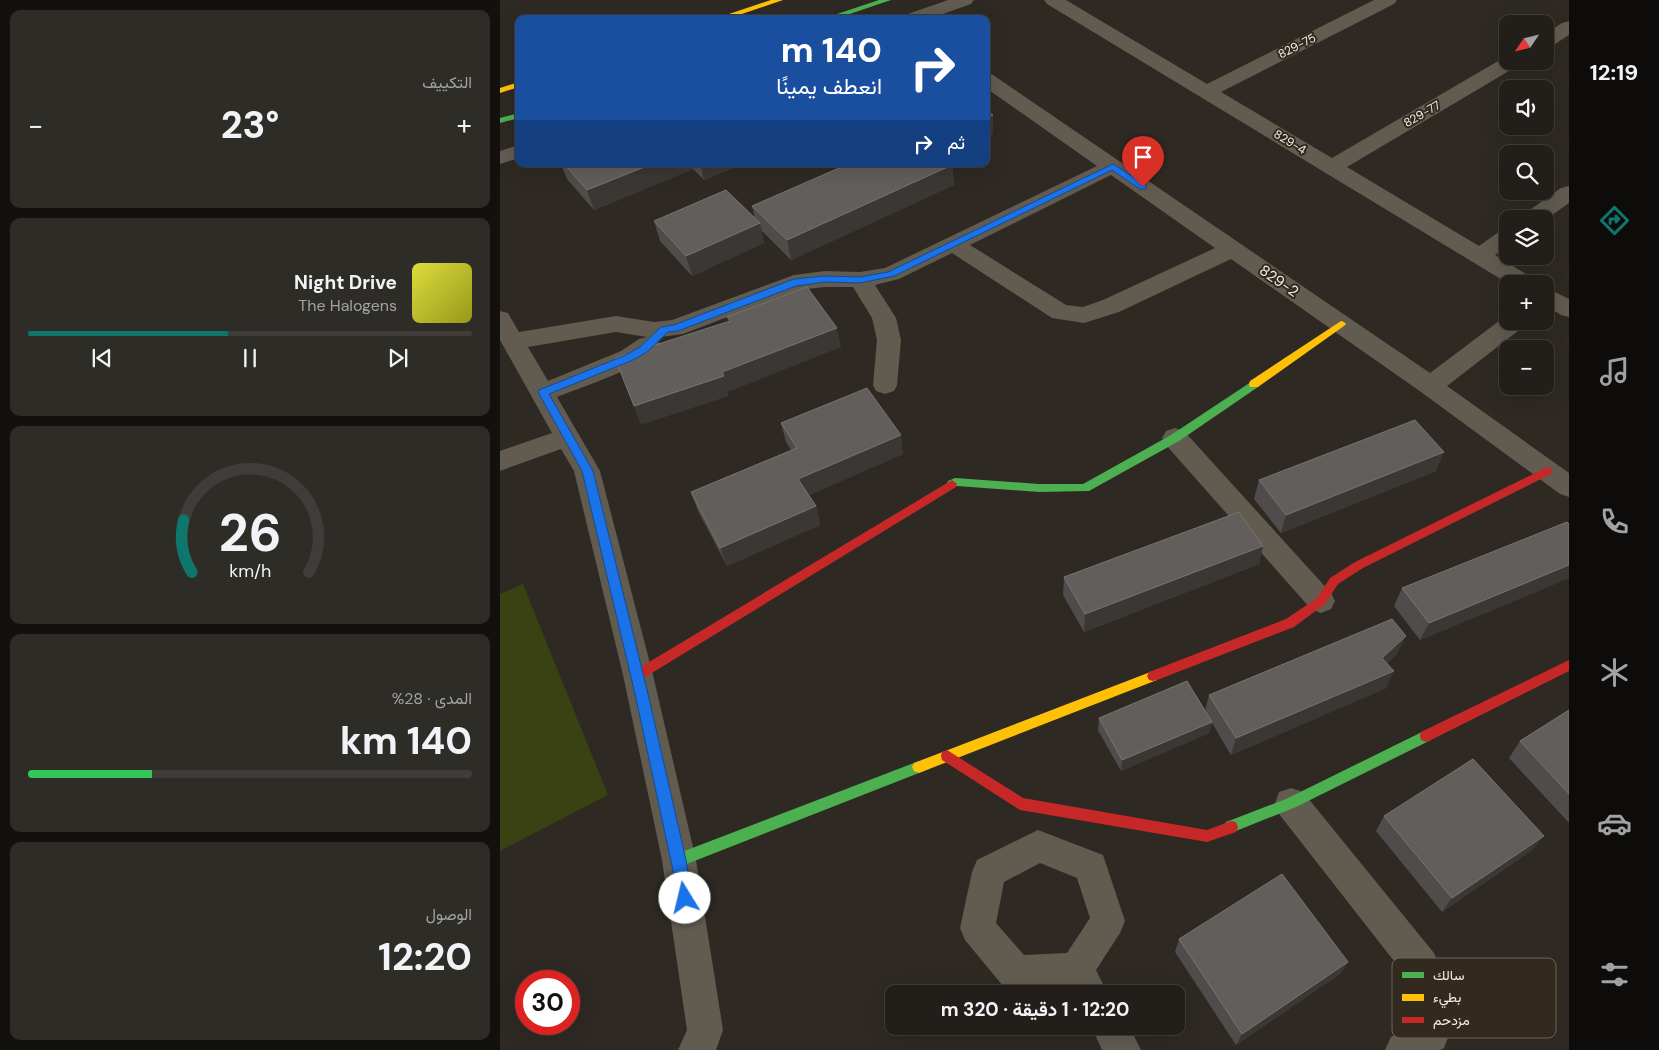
<!DOCTYPE html>
<html lang="ar">
<head>
<meta charset="utf-8">
<style>
  :root { --surface:#221f1a; --page:#2e2c27; --text:#f1f3f6; --muted:#a2a2a2; --line:#3f3d39; --accent:#0f766e }
  body { margin:0; font-family:"DM Sans",Vazirmatn,sans-serif; background:var(--page); color:var(--text); direction:rtl; height:100vh; display:flex; flex-direction:column; font-size:19px; white-space:nowrap }
  * { box-sizing:border-box; margin:0 }
  p { font-size:16px; color:var(--muted) }
  .icon { flex:none; width:28px; height:28px; fill:none; stroke:currentColor; stroke-width:2; stroke-linecap:round; stroke-linejoin:round }
  .map { position:relative; flex:1; overflow:hidden; direction:ltr }
  .drawer { display:flex; flex-direction:column; gap:10px; padding:10px; background:#13110e; width:500px }
  .drawer>* { flex:none }
  .guide { position:absolute; left:15px; top:15px; width:475px; height:152px; border-radius:10px; box-shadow:0 5px 20px #0002,0 0 0 1px var(--line); direction:rtl; background:#1a4fa0; color:#fff; overflow:hidden }
  .needle { width:32px; rotate:235deg }
  .fabs { position:absolute; left:999px; top:15px; display:grid; gap:10px }
  .fabs a { display:grid; place-items:center; width:55px; height:55px; border-radius:10px; background:var(--surface); box-shadow:0 5px 20px #0002,0 0 0 1px var(--line); font-size:25px }
  .speed { position:absolute; left:15px; top:970px; display:flex; gap:10px; font-size:25px; font-weight:700; text-align:center }
  .speed>* { display:grid; place-content:center; width:65px; height:65px; border-radius:50%; background:var(--surface); box-shadow:0 5px 20px #0002,0 0 0 1px var(--line); line-height:1 }
  .speed .limit { border:8px solid #d22; background:#fff; color:#111 }
  .pin { position:absolute; display:grid; place-items:center; width:42px; height:42px; color:#fff; margin:-51px -21px; border-radius:50% 50% 50% 0; rotate:-45deg; box-shadow:0 0 5px #0007 }
  .pin .icon { rotate:45deg }
  .me { position:absolute; width:55px; margin:-28px; rotate:351deg; stroke-linejoin:round; filter:drop-shadow(0 0 4px #0008) }
  .turn { display:flex; align-items:center; gap:18px; height:105px; padding:0 25px; font-size:22px }
  .turn .icon { width:65px; height:65px; stroke-width:2.5 }
  .turn b { display:block; font-size:35px; line-height:42px }
  .then { display:flex; align-items:center; height:48px; padding:0 25px; background:#0003; gap:10px; font-size:19px }
  .big { font-size:38px; font-weight:700; line-height:1.1 }
  .drawer .tile { flex:1; display:flex; flex-direction:column; justify-content:center; gap:8px; min-width:0; padding:0 18px; border-radius:10px; background:var(--page) }
  .drawer .dial { align-items:center; gap:0 }
  .dial svg { height:130px; overflow:visible; fill:none; stroke:var(--line); stroke-width:7; stroke-linecap:round; text-anchor:middle }
  .dial text { fill:var(--text); stroke:none }
  .song { display:flex; align-items:center; gap:15px }
  .cover { width:60px; height:60px; border-radius:8px; background:linear-gradient(135deg,hsl(60 70% 55%),hsl(60 70% 35%)) }
  .played { height:5px; border-radius:2px; background:linear-gradient(90deg,var(--accent) 45%,var(--line) 45%) }
  .keys { display:flex; justify-content:space-around; direction:ltr }
  .heat { display:flex; justify-content:space-between; align-items:center; font-size:28px; direction:ltr }
  .charge { height:8px; border-radius:4px; background:linear-gradient(90deg,#34c759 28%,var(--line) 0) }
  .trip { position:absolute; left:385px; top:985px; width:300px; height:50px; border-radius:10px; background:var(--surface); box-shadow:0 5px 20px #0002,0 0 0 1px var(--line); font-weight:700; line-height:50px; text-align:center; direction:rtl }
  main { display:flex; flex:1; min-height:0 }
  .tab-bar { display:flex; flex-direction:column; width:90px; justify-content:space-around; align-items:center; background:#0e0c0a; color:var(--muted) }
  .tab-bar .icon { width:35px; height:35px }
  .tab-bar .current { color:var(--accent) }
  .tab-bar b { font-size:22px; color:var(--text) }
  .map>svg:first-child { display:block }
  .green { fill:#3a4113 }
  .lines { fill:none; stroke-linecap:round; stroke-linejoin:round }
  .street { fill:#615b50; fill-rule:evenodd }
  .fast { fill:#4caf50; fill-rule:evenodd }
  .slow { fill:#ffc107; fill-rule:evenodd }
  .jam { fill:#c62828; fill-rule:evenodd }
  .wall { fill:#504c4b }
  .shaded-wall { fill:#3b3734 }
  .building { fill:#625e5c; stroke:#797471 }
  .route { fill:#1a73e8; stroke:#114b97 }
  .labels { text-anchor:middle; dominant-baseline:central; stroke-width:4; stroke-linejoin:round; paint-order:stroke }
  .far-street-label { font-size:12px; fill:#f4eee7; stroke:#32291f }
  .street-label { font-size:15px; fill:#f4eee7; stroke:#32291f }
  .key { fill:#32291f; stroke:#6c645b; stroke-width:1 }
  .key-label { font-size:14px; fill:#f4eee7 }
</style>
</head>
<body>
<main>
<nav class="tab-bar">
<b>12:19</b>
<svg class="icon current" aria-label="directions" viewBox="0 0 24 24"><path d="M12 3l9 9-9 9-9-9zM9 14v-3h6M13 9l2 2-2 2"/></svg>
<svg class="icon" aria-label="music" viewBox="0 0 24 24"><path d="M9 18V5l10-2v13"/><circle cx="6" cy="18" r="3"/><circle cx="16" cy="16" r="3"/></svg>
<svg class="icon" aria-label="phone" viewBox="0 0 24 24"><path d="M5 4h4l2 5-3 2q2 4 5 5l2-3 5 2v4C11 20 4 13 5 4z"/></svg>
<svg class="icon" aria-label="climate" viewBox="0 0 24 24"><path d="M12 3v18M4 7l16 10M4 17L20 7"/></svg>
<svg class="icon" aria-label="car" viewBox="0 0 24 24"><path d="M5 17H2v-5l4-1 3-4h7l3 4 3 1v5h-3M9 17h6M6 11h13"/><circle cx="7" cy="17" r="2"/><circle cx="17" cy="17" r="2"/></svg>
<svg class="icon" aria-label="filters" viewBox="0 0 24 24"><path d="M4 7h16M4 17h16"/><circle cx="9" cy="7" r="2"/><circle cx="15" cy="17" r="2"/></svg>
</nav>
<div class="map">
<svg width="1069" height="1050" viewBox="0 0 1069 1050">
  <rect width="100%" height="100%" fill="#2e2923"/>
  <path class="green" d="M23,584L108,795L0,851V594Z"/>
  <g class="lines">
    <path class="street" d="M448,0H474L471,4L429,19H402L405,15Z
      M544,0H566L707,84L874,0H897L894,4L721,92L832,158L1005,57L1008,56V61H1021L1019,65L847,167L979,246L1000,231L1008,229V247L995,255L1034,279L1037,284H1009L547,4Z
      M1069,21V35L1052,46L1045,48V34L1062,23Z
      M486,73L493,75L930,373L1007,315L1008,321H1027L1023,327L947,386L1069,473V497L1060,494L921,392L731,259L619,312L584,323L552,318L452,253L399,279L375,285L396,318L401,340L397,385L394,391L385,394L376,391L373,385L377,340L372,318L353,287H325L298,290L183,334L153,338L157,339L160,345C148,366 82,387 57,397L100,471L153,675L196,860L223,1030L216,1050H178L187,1030L162,860L123,675L74,471L61,449L0,471V451L52,433L0,340V311L8,313L19,332L116,316L154,322L172,320L294,275L325,271L360,272L385,268L597,166L486,88ZM611,175L715,248L603,300L583,307L566,305L470,245ZM116,332L147,337L139,339L121,351L48,381L28,347Z
      M19,145V158L0,164V151Z
      M1069,186V203L1045,220L1021,219L1024,214L1061,188Z
      M1045,287L1069,299V317L1061,315L1045,305Z
      M675,428L684,431L831,593L835,601L831,609L821,613L811,609L666,445L662,438L666,431Z
      M791,788L803,792L934,953L956,1001L949,1035L944,1048L940,1050H885L891,1037L915,1024L920,1002L908,979L779,814L775,803L779,792Z
      M538,830L603,855L625,921L620,933L596,970L608,994H570L567,988L516,991L503,986L465,940L460,928L472,872L477,860ZM540,863L577,878L590,918L567,953L524,955L496,923L504,882Z
      M591,1026H629L641,1050H602Z"/>
    <path class="fast" d="M379,0H391L335,19H322Z
      M19,113V118L0,123V118Z
      M754,380L758,381L759,384L758,387L679,441L589,491L539,492L457,486L452,488L447,484L448,481L455,478L539,484H583L671,435Z
      M926,730L931,732L932,736L931,740L796,807L731,833L726,832L724,827L726,822L786,799Z
      M419,761L424,763L426,767L424,771L179,867L174,865L172,860L174,855Z"/>
    <path class="slow" d="M271,0H283L227,19H214Z
      M19,82V87L0,93V88Z
      M841,321L844,322L846,324L844,326L758,387H750L749,384L750,381Z
      M653,671L657,672L659,676L657,680L419,773L414,771L412,767L414,763Z"/>
    <path class="jam" d="M1047,467L1051,468L1052,471L1051,474L863,568L838,584L825,604L794,627L657,680L653,681L649,680L647,676L649,672L786,619L817,598L830,578L855,562Z
      M452,480L457,484L456,487L142,679L138,680L134,679L132,675L134,671Z
      M1069,660V671L931,740L926,742L921,740L920,736L921,732Z
      M447,750L523,798L707,830L731,821L736,822L738,827L736,832L707,842L520,810L442,760L441,756L442,752Z"/>
  </g>
  <path class="wall" d="M61,164H243L204,180L193,169L94,210L67,179Z
    M452,165L454,185L291,260L261,230L264,243L192,276L160,241L154,221L255,219L252,206Z
    M281,423L403,454L309,495L316,506L320,525L227,566L198,511L191,492L291,450L286,442Z
    M936,471L781,533L754,499L759,480Z
    M1069,524V578L920,640L894,606L902,588Z
    M763,546L759,564L584,632L563,595L564,577Z
    M897,654L887,663L886,688L731,755L712,723L709,733L621,771L598,730L599,718L705,711L709,695Z
    M1069,710V823L1009,758L1020,741Z
    M884,816L1032,850L942,912L876,831Z
    M679,939L848,962L840,974L736,1045L675,952Z"/>
  <path class="shaded-wall" d="M493,115V134L486,138V118Z
    M152,164H191L193,169L94,210L87,190Z
    M200,164H243L204,180Z
    M452,165L454,185L291,260L287,240Z
    M260,223L264,243L192,276L186,256Z
    M337,328L341,347L228,392L229,396L141,425L134,406Z
    M401,435L403,454L303,498L298,479Z
    M944,452L936,471L781,533L786,515Z
    M316,506L320,525L227,566L220,548Z
    M763,546L759,564L584,632L585,614Z
    M1069,565V578L920,640L929,623Z
    M906,636L897,654L875,675L882,658Z
    M894,671L886,688L731,755L736,738Z
    M712,722L709,733L621,771L622,760Z
    M1044,836L1032,850L942,912L952,898Z
    M848,962L840,974L736,1045L742,1034Z"/>
  <path class="building" d="M486,110L493,115L486,118Z
    M64,164H152L87,190Z
    M348,164H451L452,165L287,240L252,206Z
    M226,190L260,223L186,256L154,221Z
    M307,287L337,328L222,372L224,376L134,406L115,358L230,321L227,317Z
    M367,388L401,435L298,479L316,506L220,548L191,492L297,448L281,423Z
    M915,420L944,452L786,515L759,480Z
    M739,512L763,546L585,614L564,577Z
    M1067,522L1069,524V565L929,623L902,588Z
    M892,619L906,636L882,658L894,671L736,738L709,695Z
    M687,681L712,722L622,760L599,718Z
    M1069,710V794L1020,741Z
    M973,759L1044,836L952,898L884,816Z
    M782,874L848,962L742,1034L679,939Z"/>
  <path class="route" d="M613,164L646,185V189H640L612,170L394,276L360,283L325,282L296,286L178,331L168,332L147,352L133,360L49,394L93,471L148,694L186,860L192,898L190,903L185,905L180,903L135,694L82,471L38,392L39,390L126,355L140,347L161,327L174,325L294,279L325,276L360,277L388,272Z"/>
  <g class="labels">
    <g class="far-street-label">
      <text transform="translate(797 46) rotate(-27)">829-75</text>
      <text transform="translate(922 114) rotate(-30)">829-77</text>
      <text transform="translate(790 142) rotate(31)">829-4</text>
    </g>
    <g class="street-label">
      <text transform="translate(779 281) rotate(35)">829-2</text>
    </g>
  </g>
  <rect x="892" y="958" width="164" height="80" rx="8" class="key"/>
  <rect x="902" y="972" width="22" height="6" fill="#4caf50"/>
  <rect x="902" y="994" width="22" height="7" fill="#ffc107"/>
  <rect x="902" y="1017" width="22" height="6" fill="#c62828"/>
  <g class="key-label">
    <text x="933" y="980">سالك</text>
    <text x="933" y="1002">بطيء</text>
    <text x="933" y="1025">مزدحم</text>
  </g>
</svg>
<div class="fabs">
<a><svg class="needle" viewBox="-14 -14 28 28"><path d="M0-13l5 13h-10z" fill="#e53935"/><path d="M0 13l5-13h-10z" fill="#a2a2a2"/></svg></a>
<a><svg class="icon" aria-label="sound" viewBox="0 0 24 24"><path d="M4 9h4l5-4v14l-5-4H4zM17 9q2 3 0 6"/></svg></a>
<a><svg class="icon" aria-label="search" viewBox="0 0 24 24"><circle cx="10" cy="10" r="6"/><path d="M15 15l6 6"/></svg></a>
<a><svg class="icon" aria-label="layers" viewBox="0 0 24 24"><path d="M12 4l9 5-9 5-9-5zM3 14l9 5 9-5"/></svg></a>
<a>+</a>
<a>−</a>
</div>
<div class="speed"><div class="limit">30</div></div>
<div class="pin" style="left:643px;top:187px;background:#d93025"><svg class="icon" aria-label="arrive" viewBox="0 0 24 24"><path d="M6 21V4h12l-3 4 3 4H6"/></svg></div>
<svg class="me" style="left:185px;top:898px" viewBox="-20 -20 40 40"><circle r="19" fill="#fff"/><path d="M0-13L10 11 0 6-10 11z" fill="#1a73e8"/></svg>
<div class="trip">12:20 · 1 دقيقة · 320 m</div>
<div class="guide">
<div class="turn"><svg class="icon" aria-label="right" viewBox="0 0 24 24"><path d="M7 20v-9h11M14 6l5 5-5 5"/></svg><div><b>140 m</b>انعطف يمينًا</div></div>
<div class="then">ثم<svg class="icon" aria-label="right" viewBox="0 0 24 24"><path d="M7 20v-9h11M14 6l5 5-5 5"/></svg></div>
</div>
</div>
<section class="drawer">
<div class="tile"><p>التكييف</p>
<div class="heat"><a>−</a><b class="big">23°</b><a>+</a></div>
</div>
<div class="tile">
<div class="song"><i class="cover"></i><div><b>Night Drive</b><p>The Halogens</p></div></div>
<div class="played"></div>
<div class="keys"><svg class="icon" aria-label="previous" viewBox="0 0 24 24"><path d="M18 5L8 12l10 7zM5 5v14"/></svg><svg class="icon" aria-label="pause" viewBox="0 0 24 24"><path d="M8 5v14M16 5v14"/></svg><svg class="icon" aria-label="next" viewBox="0 0 24 24"><path d="M6 5l10 7-10 7zM19 5v14"/></svg></div>
</div>
<div class="tile dial"><svg viewBox="0 0 100 80">
<path d="M14 69A42 42 0 1 1 86 69"/>
<path d="M14 69A42 42 0 0 1 9 37" stroke="#0f766e"/>
<text x="50" y="56" font-size="32" font-weight="700">26</text>
<text x="50" y="72" font-size="11">km/h</text>
</svg></div>
<div class="tile"><p>المدى · 28%</p><b class="big">140 km</b><div class="charge"></div></div>
<div class="tile"><p>الوصول</p><b class="big">12:20</b></div>
</section>
</main>
</body>
</html>
